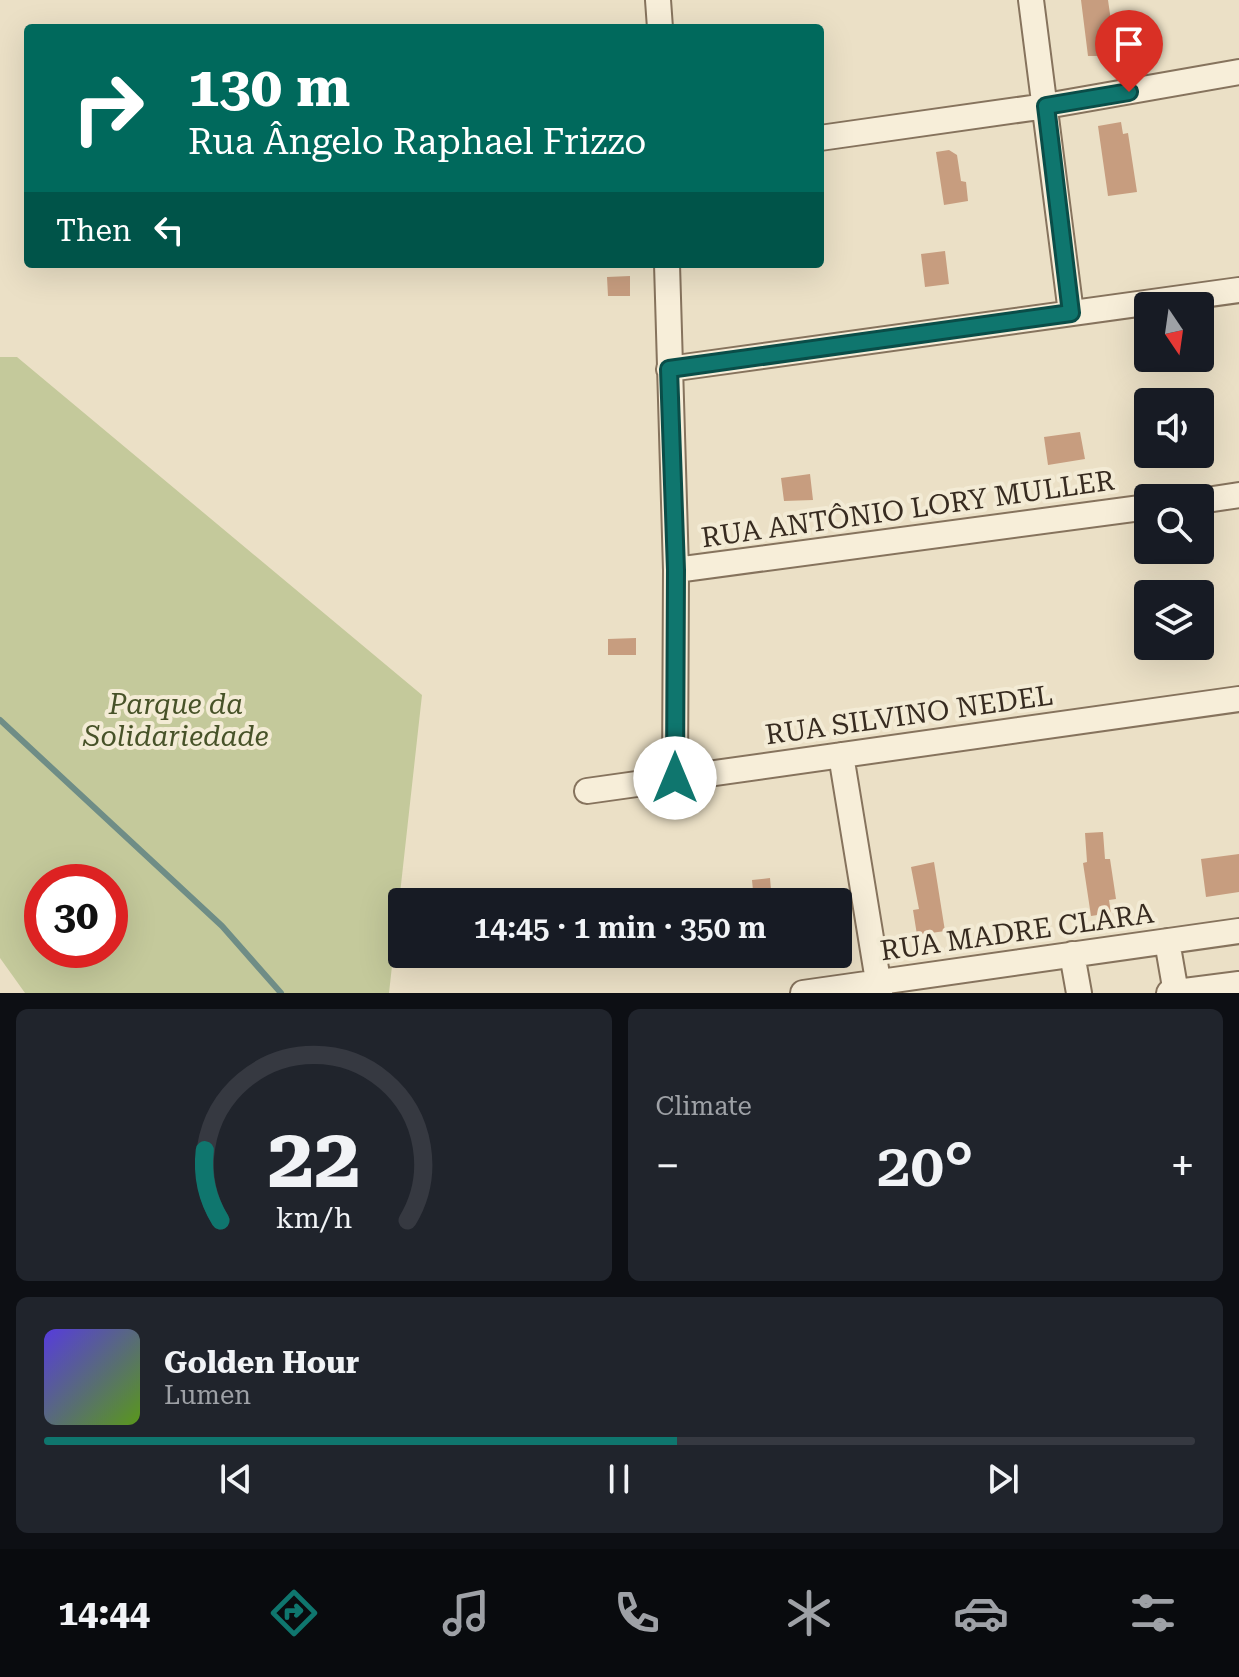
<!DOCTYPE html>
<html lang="en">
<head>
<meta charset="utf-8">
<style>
  :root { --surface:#171b24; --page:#20242c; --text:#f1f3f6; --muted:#9ea1a6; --line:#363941; --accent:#0f766e }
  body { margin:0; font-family:"Roboto Serif",serif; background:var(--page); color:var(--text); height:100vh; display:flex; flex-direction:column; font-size:30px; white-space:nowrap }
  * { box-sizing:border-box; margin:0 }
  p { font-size:26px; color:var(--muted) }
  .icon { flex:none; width:44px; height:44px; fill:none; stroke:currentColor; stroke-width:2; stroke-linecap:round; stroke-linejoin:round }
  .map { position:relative; height:993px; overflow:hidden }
  .side { display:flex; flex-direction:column; gap:16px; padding:16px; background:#0d0f14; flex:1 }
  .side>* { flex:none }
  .guide { position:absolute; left:24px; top:24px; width:800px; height:244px; border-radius:8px; box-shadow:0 8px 32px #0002; background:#00695c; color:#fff; overflow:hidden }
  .needle { width:52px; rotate:167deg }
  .controls { position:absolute; left:1134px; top:292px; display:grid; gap:16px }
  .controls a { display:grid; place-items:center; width:80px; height:80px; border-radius:8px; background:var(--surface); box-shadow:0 8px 32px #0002; font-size:40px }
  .speed { position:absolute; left:24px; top:864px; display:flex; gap:16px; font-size:40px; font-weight:700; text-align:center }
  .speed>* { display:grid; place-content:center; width:104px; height:104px; border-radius:50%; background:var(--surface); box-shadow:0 8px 32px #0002; line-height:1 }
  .speed .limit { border:12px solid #d22; background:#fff; color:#111 }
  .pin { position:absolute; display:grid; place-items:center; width:68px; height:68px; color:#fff; margin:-82px -34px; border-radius:50% 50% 50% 0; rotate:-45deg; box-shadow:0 0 8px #0007 }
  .pin .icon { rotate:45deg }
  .me { position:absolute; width:88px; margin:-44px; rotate:0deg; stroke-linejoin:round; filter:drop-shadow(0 0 6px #0008) }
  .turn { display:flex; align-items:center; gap:28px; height:168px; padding:0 32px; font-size:36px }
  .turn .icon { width:104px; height:104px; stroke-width:2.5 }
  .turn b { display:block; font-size:56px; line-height:68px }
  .then { display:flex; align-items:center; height:76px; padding:0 32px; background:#0003; gap:16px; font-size:30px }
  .big { font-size:60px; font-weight:600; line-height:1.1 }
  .side .tile { flex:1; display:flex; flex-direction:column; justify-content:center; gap:12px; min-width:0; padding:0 28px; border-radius:12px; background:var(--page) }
  .side .dial { align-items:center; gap:0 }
  .dial svg { height:208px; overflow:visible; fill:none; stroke:var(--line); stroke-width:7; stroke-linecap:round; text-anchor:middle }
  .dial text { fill:var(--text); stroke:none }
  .song { display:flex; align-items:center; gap:24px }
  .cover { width:96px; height:96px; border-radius:12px; background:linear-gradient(135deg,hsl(250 70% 55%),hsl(90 70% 35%)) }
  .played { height:8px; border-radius:4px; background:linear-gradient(90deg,var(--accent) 55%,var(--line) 55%) }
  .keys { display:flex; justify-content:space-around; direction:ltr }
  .heat { display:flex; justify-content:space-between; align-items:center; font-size:44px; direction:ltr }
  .side .tiles { flex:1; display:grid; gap:16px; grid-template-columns:1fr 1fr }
  .tile:last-child { grid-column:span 2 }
  .trip { position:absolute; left:388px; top:888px; width:464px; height:80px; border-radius:8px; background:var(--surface); box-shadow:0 8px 32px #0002; font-weight:600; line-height:80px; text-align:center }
  .tabs { display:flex; height:128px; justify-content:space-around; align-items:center; background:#090b0e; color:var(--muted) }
  .tabs .icon { width:56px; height:56px }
  .tabs .selected { color:var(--accent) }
  .tabs b { font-size:36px; color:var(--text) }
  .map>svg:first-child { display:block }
  .green { fill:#c4c99b; fill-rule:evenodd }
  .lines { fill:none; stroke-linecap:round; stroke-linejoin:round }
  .stream { stroke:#6f8d86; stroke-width:6 }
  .building { fill:#c79d7f }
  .minor-casing { stroke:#86735d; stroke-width:28 }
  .minor { stroke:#f7eed9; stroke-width:24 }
  .route-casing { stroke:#0a4d48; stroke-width:20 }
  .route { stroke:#0f766e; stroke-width:14 }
  .labels { text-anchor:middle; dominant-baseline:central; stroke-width:8; stroke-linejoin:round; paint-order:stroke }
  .street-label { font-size:28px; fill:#372b20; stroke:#f3ebd5 }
  .park-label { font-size:28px; font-style:italic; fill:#475228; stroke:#f3ebd5 }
</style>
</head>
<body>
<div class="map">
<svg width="1239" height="993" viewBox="0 0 1239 993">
  <rect width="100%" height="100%" fill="#ebe0c6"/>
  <path class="green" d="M0,357H17L422,695L389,993H25L0,958ZM42,882H110V950H42Z"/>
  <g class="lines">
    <path class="stream" d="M0,720L222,926L281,993"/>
  </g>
  <path class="building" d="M1081,0H1108L1116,56H1088Z
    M1121,122L1123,134L1128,133L1137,192L1108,196L1098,126Z
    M949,150L957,155L961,181L966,182L968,201L944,205L936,152Z
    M945,251L949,284L925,287L921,254Z
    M630,276V296H608L607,277Z
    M1080,432L1085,459L1048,465L1044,437Z
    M810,474L813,500L784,501L781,478Z
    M636,638V655H608V639Z
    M1103,832L1105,859H1110L1116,899L1109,900L1111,913L1091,916L1083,863L1087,862L1085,833Z
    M1239,854V892L1206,897L1201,859Z
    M934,862L945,931L917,935L913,910L919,909L911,867Z
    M770,878L772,902H754L752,880Z"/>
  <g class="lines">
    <g class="minor-casing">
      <path id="minor" d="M658,0L660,28
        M1031,0L1071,313
        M820,138L1046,106L1239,72
        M667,264L676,570L675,778
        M669,369L1239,290
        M1200,501L1239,495
        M676,570L1148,507
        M841,755L880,993
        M587,791L1239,699
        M1167,941L1176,993
        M1072,954L1079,993
        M803,993L1239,931
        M1169,993L1239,984"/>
    </g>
    <use href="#minor" class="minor"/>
  </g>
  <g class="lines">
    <g class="route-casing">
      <path id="route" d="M675,778L676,570L669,369L1071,313L1046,106L1129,92"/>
    </g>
    <use href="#route" class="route"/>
  </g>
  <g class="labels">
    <g class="street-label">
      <text transform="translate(908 509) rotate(-8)">RUA ANTÔNIO LORY MULLER</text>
      <text transform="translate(909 715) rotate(-8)">RUA SILVINO NEDEL</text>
      <text transform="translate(1017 932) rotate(-8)">RUA MADRE CLARA</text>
    </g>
    <g class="park-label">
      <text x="176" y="704">Parque da<tspan x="176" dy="32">Solidariedade</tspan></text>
    </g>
  </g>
</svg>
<div class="controls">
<a><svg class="needle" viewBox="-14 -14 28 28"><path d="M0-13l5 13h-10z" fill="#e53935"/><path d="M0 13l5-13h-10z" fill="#9ea1a6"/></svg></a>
<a><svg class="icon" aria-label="sound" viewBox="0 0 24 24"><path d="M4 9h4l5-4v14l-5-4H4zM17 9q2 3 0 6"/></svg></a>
<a><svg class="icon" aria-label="search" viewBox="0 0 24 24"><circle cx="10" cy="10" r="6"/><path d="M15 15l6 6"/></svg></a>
<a><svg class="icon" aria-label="layers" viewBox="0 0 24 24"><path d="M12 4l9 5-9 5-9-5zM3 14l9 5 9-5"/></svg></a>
</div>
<div class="speed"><div class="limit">30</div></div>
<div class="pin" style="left:1129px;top:92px;background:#d93025"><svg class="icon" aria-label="arrive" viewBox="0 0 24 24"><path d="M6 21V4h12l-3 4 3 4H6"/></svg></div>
<svg class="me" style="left:675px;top:778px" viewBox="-20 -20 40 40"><circle r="19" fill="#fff"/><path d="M0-13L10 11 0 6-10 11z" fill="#0f766e"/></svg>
<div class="trip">14:45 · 1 min · 350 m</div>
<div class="guide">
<div class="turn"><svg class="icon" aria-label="right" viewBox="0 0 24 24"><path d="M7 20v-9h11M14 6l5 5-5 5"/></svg><div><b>130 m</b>Rua Ângelo Raphael Frizzo</div></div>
<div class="then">Then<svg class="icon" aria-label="left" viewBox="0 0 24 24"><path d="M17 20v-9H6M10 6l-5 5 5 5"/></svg></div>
</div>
</div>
<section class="side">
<div class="tiles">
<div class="tile dial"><svg viewBox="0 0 100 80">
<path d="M14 69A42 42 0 1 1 86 69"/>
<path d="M14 69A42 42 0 0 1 8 42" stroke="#0f766e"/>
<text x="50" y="56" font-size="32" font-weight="700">22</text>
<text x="50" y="72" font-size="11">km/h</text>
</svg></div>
<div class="tile"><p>Climate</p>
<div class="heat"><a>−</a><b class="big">20°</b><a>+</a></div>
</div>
<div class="tile">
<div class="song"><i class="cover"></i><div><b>Golden Hour</b><p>Lumen</p></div></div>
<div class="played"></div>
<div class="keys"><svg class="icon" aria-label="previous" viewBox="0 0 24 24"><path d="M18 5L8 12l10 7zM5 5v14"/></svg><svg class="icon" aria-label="pause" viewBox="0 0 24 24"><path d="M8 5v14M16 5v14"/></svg><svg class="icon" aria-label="next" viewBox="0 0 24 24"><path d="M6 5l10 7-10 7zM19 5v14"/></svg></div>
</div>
</div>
</section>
<nav class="tabs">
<b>14:44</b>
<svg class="icon selected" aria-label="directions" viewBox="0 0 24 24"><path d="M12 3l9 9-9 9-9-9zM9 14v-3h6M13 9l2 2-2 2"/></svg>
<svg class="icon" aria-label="music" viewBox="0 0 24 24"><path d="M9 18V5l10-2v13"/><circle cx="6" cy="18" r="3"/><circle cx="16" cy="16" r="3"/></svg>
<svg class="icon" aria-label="phone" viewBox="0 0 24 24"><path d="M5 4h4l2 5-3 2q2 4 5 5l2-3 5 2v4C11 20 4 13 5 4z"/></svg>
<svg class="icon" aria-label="climate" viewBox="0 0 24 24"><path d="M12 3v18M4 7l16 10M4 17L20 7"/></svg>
<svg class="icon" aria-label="car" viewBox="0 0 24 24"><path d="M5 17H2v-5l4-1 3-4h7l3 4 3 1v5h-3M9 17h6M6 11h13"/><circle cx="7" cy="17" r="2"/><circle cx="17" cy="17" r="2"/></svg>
<svg class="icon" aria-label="filters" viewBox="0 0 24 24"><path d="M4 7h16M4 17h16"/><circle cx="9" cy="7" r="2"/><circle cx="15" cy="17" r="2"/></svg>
</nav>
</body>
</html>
